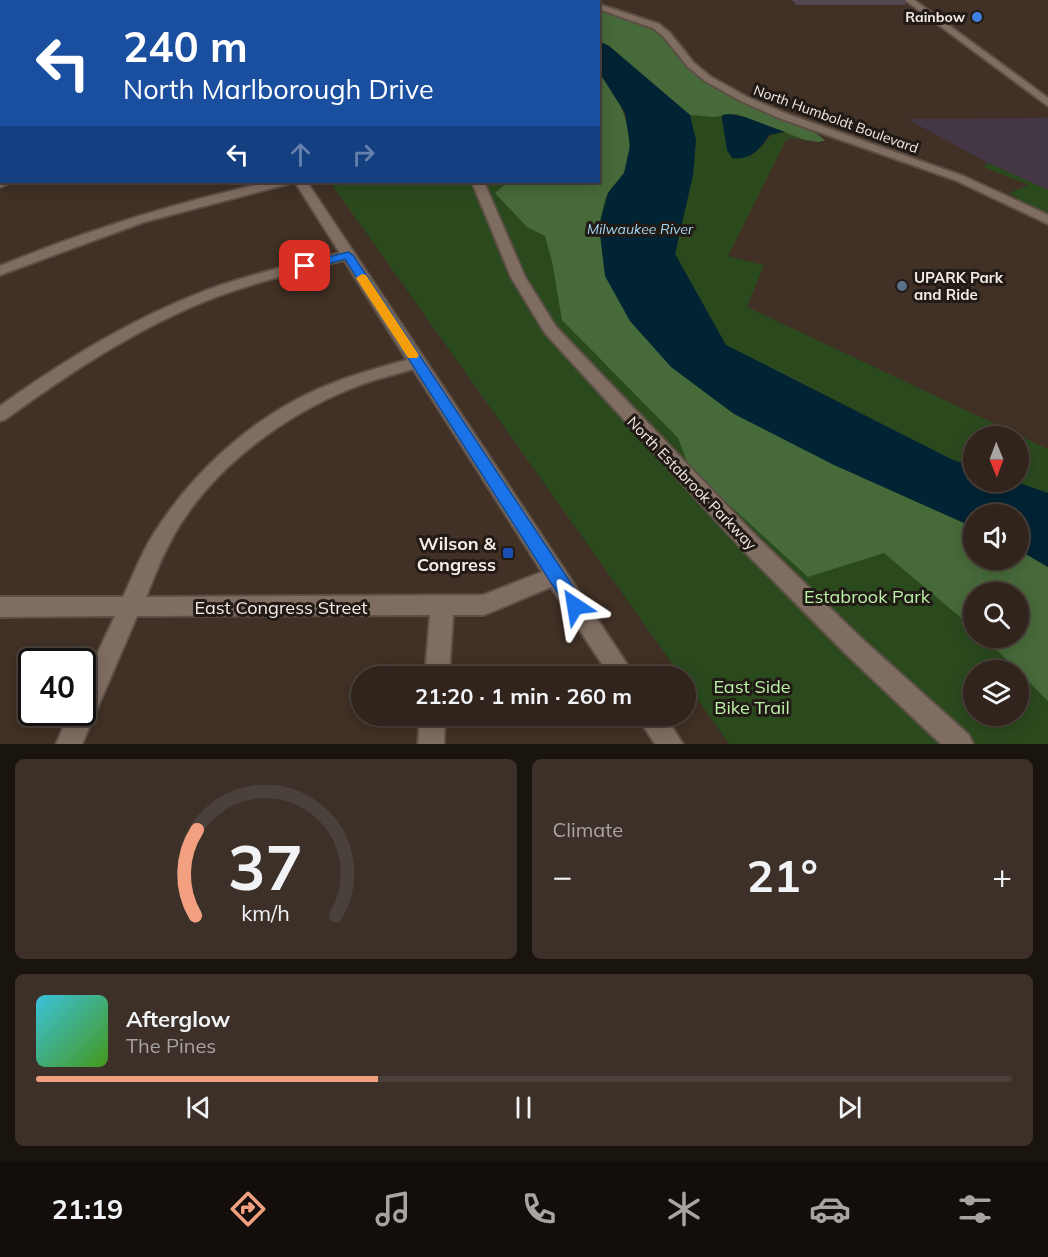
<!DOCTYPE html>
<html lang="en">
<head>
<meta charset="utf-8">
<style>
  :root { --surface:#30241c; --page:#3c3029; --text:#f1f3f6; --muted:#a8a4a3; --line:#4b413b; --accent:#f2a080 }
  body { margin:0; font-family:Mulish,sans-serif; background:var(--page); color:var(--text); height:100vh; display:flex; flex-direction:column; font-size:22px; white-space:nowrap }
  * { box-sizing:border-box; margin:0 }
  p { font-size:20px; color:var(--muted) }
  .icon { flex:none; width:33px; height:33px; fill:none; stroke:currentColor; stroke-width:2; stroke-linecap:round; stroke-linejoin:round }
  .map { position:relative; height:744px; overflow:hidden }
  .details { display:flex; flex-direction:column; gap:15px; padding:15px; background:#1a140f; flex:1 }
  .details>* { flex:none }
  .top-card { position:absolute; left:0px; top:0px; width:600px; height:183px; box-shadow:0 3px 15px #0003,0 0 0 2px var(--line); background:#1a4fa0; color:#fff; overflow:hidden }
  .needle { width:39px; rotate:179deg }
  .controls { position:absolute; left:963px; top:426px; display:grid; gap:12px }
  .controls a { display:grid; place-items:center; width:66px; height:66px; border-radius:50%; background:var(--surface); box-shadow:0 3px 15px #0003,0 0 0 2px var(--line); font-size:30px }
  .speed { position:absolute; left:18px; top:648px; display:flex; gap:12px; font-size:30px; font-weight:700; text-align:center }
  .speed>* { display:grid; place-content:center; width:78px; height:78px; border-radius:50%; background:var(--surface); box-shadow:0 3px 15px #0003,0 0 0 2px var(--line); line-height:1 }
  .speed .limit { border:3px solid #111; border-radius:9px; background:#fff; color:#111 }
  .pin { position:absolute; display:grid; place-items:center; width:51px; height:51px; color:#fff; margin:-26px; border-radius:12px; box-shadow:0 3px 9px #0006 }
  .me { position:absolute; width:66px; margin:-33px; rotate:327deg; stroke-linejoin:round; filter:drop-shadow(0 0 4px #0008) }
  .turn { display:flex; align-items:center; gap:21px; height:126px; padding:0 24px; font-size:27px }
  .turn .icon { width:78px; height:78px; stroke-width:2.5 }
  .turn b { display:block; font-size:42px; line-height:51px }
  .lanes { display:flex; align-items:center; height:57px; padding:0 24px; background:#0003; justify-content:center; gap:30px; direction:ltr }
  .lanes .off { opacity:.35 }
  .big { font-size:45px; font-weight:700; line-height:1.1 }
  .details .widget { flex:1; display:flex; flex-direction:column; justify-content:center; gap:9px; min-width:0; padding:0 21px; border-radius:9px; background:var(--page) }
  .details .dial { align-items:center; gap:0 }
  .dial svg { height:156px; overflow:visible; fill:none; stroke:var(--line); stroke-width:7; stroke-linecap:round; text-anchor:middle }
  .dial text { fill:var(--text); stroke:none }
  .song { display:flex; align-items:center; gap:18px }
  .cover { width:72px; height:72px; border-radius:9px; background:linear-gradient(135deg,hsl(190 70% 55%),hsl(100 70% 35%)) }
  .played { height:6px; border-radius:3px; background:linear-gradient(90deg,var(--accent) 35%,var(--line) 35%) }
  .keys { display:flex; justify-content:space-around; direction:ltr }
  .heat { display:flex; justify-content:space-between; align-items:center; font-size:33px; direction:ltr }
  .details .tiles { flex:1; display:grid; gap:15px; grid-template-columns:1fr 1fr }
  .widget:last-child { grid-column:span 2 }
  .trip { position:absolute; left:351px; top:666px; width:345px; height:60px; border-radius:30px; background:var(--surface); box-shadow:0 3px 15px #0003,0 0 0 2px var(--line); font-weight:700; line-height:60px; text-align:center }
  .tabs { display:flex; height:96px; justify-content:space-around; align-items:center; background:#130e0b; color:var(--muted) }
  .tabs .icon { width:42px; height:42px }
  .tabs .on { color:var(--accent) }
  .tabs b { font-size:27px; color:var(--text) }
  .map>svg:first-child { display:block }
  .industrial { fill:#433746 }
  .green { fill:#2a4a1e; fill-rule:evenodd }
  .forest { fill:#476a3a }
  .water { fill:#012435 }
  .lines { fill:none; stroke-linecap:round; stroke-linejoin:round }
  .minor-casing { stroke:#5c4f45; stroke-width:4 }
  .minor { fill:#7f6d61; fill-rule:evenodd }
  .wall { fill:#554751 }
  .shaded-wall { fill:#453942 }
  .route { fill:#1a73e8; stroke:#114b97; stroke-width:1.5 }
  .slow { fill:#f59e0b }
  .shop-dot { fill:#3f7fe0; stroke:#211a15; stroke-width:2 }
  .service-dot { fill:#5c6f8a; stroke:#211a15; stroke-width:2 }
  .transit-dot { fill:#1a4fb4; stroke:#211a15; stroke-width:2 }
  .labels { text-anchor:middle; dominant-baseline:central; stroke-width:6; stroke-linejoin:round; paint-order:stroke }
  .far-poi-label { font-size:14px; font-weight:bold; fill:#f5ebe4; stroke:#211a15; text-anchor:end }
  .far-street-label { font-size:14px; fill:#f5ebe4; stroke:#211a15 }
  .far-water-label { font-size:14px; font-style:italic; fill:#a3d7f6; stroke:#211a15 }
  .poi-label { font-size:15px; font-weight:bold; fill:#f5ebe4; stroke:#211a15; text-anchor:start }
  .street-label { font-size:15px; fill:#f5ebe4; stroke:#211a15 }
  .near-poi-label { font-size:18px; font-weight:bold; fill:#f5ebe4; stroke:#211a15; text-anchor:end }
  .near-park-label { font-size:18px; fill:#baf2a7; stroke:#211a15 }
  .near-street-label { font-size:18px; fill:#f5ebe4; stroke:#211a15 }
</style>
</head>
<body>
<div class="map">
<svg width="1048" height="744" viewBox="0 0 1048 744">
  <rect width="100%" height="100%" fill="#403025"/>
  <path class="industrial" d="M1048,118V190L988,163L907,119Z"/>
  <path class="green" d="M599,72L606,81L734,414L973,527L974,560H1018L1019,550L1048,567V744H729L686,683V676H681L330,182H598ZM974,592H1018V638H974ZM974,670H1018V716H974Z
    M690,115L714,117L722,115V119L749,157C777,137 764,123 805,140L792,138L786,140L728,256L764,265L747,307L1048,449V493L1016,482H1018V436H974L973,467L951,459L726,345L675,254L693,175L696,140Z
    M988,163L1048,190V216L1015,199L1018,198L1009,193L1029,185L983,167Z"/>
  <path class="forest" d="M598,7L642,22L659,31L689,68L708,83L742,102L808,128L825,140L819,142L805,140L736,114L714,117L690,115L609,46L599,41Z
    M599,74C623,97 638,140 624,173C621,179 614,184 609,191C603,200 602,215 599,226L832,464L973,527L974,560H1018L1019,550L1048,567V701L985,638H1018V592H974L973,628L884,553L808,577L690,469L678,438L562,320L552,261L545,236L527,227L495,193L508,182H598Z"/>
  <path class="water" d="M599,41L609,46L690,115L696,140L693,175L675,254L726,345L951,459L973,467L974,482H1016L1048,493V567L1019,550L1018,514H974L973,527L832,464L734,414L671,367L630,321L605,276L599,226L608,193L624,173L630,146L625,113L599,72Z
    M729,114L745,117L785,132L769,135C761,149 749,161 732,158L727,150L722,119V115Z"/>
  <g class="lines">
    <g class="minor-casing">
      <path id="minor" d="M47,0H57L58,2H48Z
        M118,0H126V2H119Z
        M298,0H306V2H299Z
        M579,0H589L590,2H580Z
        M905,0H914L1048,98V106Z
        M598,4L659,24L670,33L694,63L711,77L747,97L787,114L963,176L1048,215V224L955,180L779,118L741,101L705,81L688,67L664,37L653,28L598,9Z
        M0,56H2L0,62Z
        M0,118H2L0,125Z
        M0,179L2,182H12L0,187Z
        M270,182H290L288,184L144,222L0,275V266C88,230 178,202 270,182Z
        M295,182H307L635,676H610L551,587L484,615H453L449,676H425L430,615L137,616L82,744H56L70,712H82V686L115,616L0,617V597H123C133,576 141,554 153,535C197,465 263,408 341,380C363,372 385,366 407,360L344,260C301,271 258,281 216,297C140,326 72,371 6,419L0,421V406C65,360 133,318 207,290C251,274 296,264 340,253ZM413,369L542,572L483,595L146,597C153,580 159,563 168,546C204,474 278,418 352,388C371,380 393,375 413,369Z
        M472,182H484L525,277L556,327L757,537L861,638L969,735L973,744H941L845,653L742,549L545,333L511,277Z
        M420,716H445L444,744H418Z
        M637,716H665L683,744H655Z"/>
    </g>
    <use href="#minor" class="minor"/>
  </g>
  <path class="wall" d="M792,0H906L905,5H796Z"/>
  <path class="shaded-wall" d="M159,0H205V2H160Z"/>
  <path class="route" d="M348,252L353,255L582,600L585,606L582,611L575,614L569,611L345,259L305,270L299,266L301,264Z"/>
  <path class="slow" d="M362,274L366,275L419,355L417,358H408L406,355L356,278Z"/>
  <circle class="shop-dot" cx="977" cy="17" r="6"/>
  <circle class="service-dot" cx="902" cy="286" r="6"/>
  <rect class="transit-dot" x="502" y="547" width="12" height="12" rx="3"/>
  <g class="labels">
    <g class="far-poi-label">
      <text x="965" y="17">Rainbow</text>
    </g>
    <g class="far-street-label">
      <text transform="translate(836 119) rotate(20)">North Humboldt Boulevard</text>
    </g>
    <g class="far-water-label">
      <text x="640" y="229">Milwaukee River</text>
    </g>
    <g class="poi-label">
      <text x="914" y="277">UPARK Park<tspan x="914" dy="17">and Ride</tspan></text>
    </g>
    <g class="street-label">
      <text transform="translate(692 483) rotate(46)">North Estabrook Parkway</text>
    </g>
    <g class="near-poi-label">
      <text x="496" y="543">Wilson &amp;<tspan x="496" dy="21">Congress</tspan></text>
    </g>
    <g class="near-park-label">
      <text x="867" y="596">Estabrook Park</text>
      <text x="752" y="686">East Side<tspan x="752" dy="21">Bike Trail</tspan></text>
    </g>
    <g class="near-street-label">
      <text x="281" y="607">East Congress Street</text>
    </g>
  </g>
</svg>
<div class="controls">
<a><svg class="needle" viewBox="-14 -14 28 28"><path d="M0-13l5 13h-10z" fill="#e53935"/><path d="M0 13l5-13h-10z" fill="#a8a4a3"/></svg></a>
<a><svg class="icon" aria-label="sound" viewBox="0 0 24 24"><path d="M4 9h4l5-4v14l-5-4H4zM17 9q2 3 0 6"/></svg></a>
<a><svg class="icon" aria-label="search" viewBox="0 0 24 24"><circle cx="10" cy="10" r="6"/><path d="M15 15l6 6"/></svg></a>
<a><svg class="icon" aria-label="layers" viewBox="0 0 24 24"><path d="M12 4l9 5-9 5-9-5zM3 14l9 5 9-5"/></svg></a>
</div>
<div class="speed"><div class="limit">40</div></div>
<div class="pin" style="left:305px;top:266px;background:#d93025"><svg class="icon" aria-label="arrive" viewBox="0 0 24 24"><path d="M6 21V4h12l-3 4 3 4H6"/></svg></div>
<svg class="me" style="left:575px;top:606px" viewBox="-20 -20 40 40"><path d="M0-17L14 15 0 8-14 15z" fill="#1a73e8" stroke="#fff" stroke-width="4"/></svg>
<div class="trip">21:20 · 1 min · 260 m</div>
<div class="top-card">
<div class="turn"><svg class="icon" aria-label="left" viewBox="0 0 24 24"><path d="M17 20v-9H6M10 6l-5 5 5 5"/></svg><div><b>240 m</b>North Marlborough Drive</div></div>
<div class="lanes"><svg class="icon" aria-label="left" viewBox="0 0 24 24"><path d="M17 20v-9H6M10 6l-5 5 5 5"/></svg><svg class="icon off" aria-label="ahead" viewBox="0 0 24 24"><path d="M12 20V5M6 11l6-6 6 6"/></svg><svg class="icon off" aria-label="right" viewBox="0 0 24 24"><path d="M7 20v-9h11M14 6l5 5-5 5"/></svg></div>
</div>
</div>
<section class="details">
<div class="tiles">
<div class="widget dial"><svg viewBox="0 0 100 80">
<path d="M14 69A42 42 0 1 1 86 69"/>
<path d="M14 69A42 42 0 0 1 15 25" stroke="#f2a080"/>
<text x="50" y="56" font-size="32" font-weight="700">37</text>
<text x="50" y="72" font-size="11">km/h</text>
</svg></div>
<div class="widget"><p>Climate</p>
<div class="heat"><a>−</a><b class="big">21°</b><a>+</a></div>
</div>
<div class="widget">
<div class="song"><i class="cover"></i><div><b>Afterglow</b><p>The Pines</p></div></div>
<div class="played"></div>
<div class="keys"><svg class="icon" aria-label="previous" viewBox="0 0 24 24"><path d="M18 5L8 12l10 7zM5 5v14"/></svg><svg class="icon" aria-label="pause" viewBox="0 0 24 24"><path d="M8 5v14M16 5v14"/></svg><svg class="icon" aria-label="next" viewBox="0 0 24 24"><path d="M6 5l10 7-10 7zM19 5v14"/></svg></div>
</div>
</div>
</section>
<nav class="tabs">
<b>21:19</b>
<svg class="icon on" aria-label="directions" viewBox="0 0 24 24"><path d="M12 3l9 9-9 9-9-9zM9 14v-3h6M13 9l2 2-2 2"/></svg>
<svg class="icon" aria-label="music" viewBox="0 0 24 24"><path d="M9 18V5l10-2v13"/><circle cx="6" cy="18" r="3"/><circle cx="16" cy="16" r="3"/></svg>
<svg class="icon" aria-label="phone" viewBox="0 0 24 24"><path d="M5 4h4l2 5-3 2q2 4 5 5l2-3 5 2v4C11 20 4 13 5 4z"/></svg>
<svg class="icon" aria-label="climate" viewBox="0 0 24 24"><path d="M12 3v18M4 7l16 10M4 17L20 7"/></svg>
<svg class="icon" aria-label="car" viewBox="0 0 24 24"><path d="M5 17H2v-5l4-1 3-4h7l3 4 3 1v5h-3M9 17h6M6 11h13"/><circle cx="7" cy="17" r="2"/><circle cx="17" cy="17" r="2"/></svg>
<svg class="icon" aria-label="filters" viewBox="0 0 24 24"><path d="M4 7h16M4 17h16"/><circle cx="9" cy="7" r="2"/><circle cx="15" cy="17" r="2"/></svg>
</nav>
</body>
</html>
